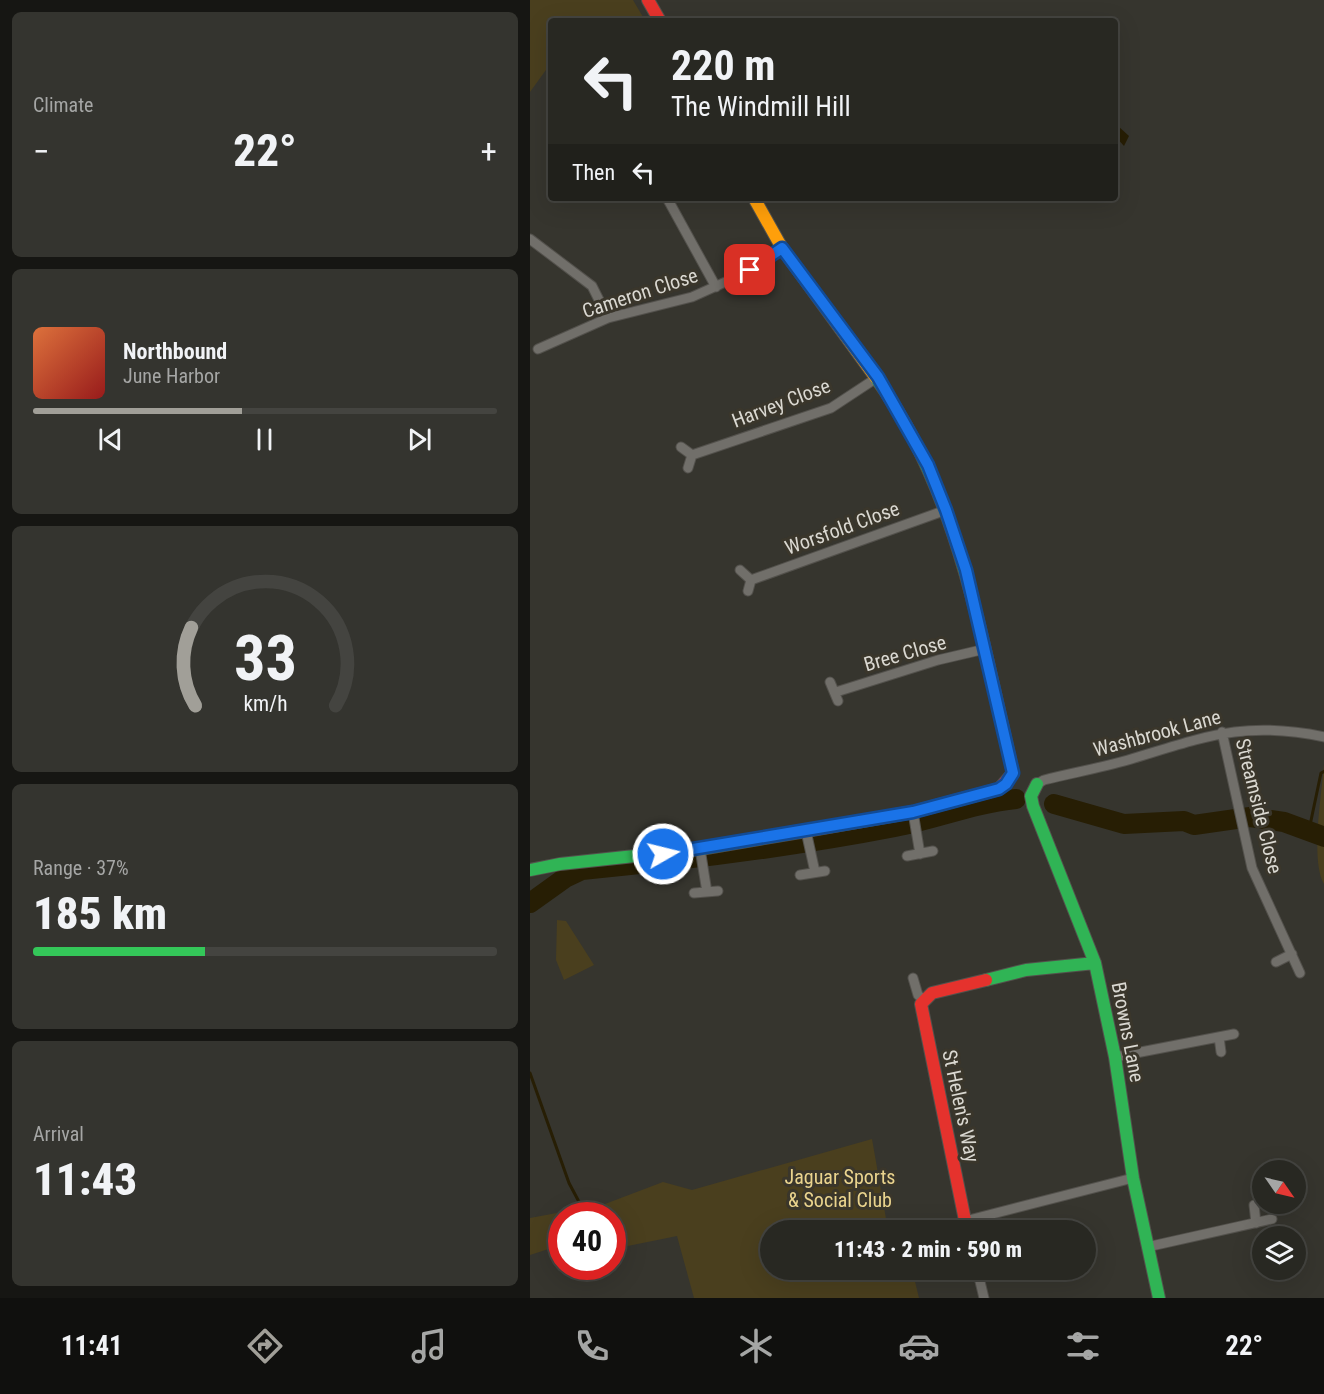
<!DOCTYPE html>
<html lang="en">
<head>
<meta charset="utf-8">
<style>
  :root { --surface:#282822; --page:#34342f; --text:#f1f3f6; --muted:#a5a6a5; --line:#444440; --accent:#a19f98 }
  body { margin:0; font-family:"Roboto Condensed",sans-serif; background:var(--page); color:var(--text); height:100vh; display:flex; flex-direction:column; font-size:22px; white-space:nowrap }
  * { box-sizing:border-box; margin:0 }
  p { font-size:20px; color:var(--muted) }
  .icon { flex:none; width:33px; height:33px; fill:none; stroke:currentColor; stroke-width:2; stroke-linecap:round; stroke-linejoin:round }
  .map { position:relative; flex:1; overflow:hidden }
  .side { display:flex; flex-direction:column; gap:12px; padding:12px; background:#161613; width:530px }
  .side>* { flex:none }
  .guide { position:absolute; left:18px; top:18px; width:570px; height:183px; border-radius:6px; box-shadow:0 6px 24px #0002,0 0 0 2px var(--line); background:#282822; color:var(--text); overflow:hidden }
  .needle { width:39px; rotate:124deg }
  .controls { position:absolute; left:722px; top:1160px; display:grid; gap:12px }
  .controls a { display:grid; place-items:center; width:54px; height:54px; border-radius:50%; background:var(--surface); box-shadow:0 6px 24px #0002,0 0 0 2px var(--line); font-size:30px }
  .speed { position:absolute; left:18px; top:1202px; display:flex; gap:12px; font-size:30px; font-weight:700; text-align:center }
  .speed>* { display:grid; place-content:center; width:78px; height:78px; border-radius:50%; background:var(--surface); box-shadow:0 6px 24px #0002,0 0 0 2px var(--line); line-height:1 }
  .speed .limit { border:9px solid #d22; background:#fff; color:#111 }
  .pin { position:absolute; display:grid; place-items:center; width:51px; height:51px; color:#fff; margin:-26px; border-radius:12px; box-shadow:0 3px 9px #0006 }
  .me { position:absolute; width:66px; margin:-33px; rotate:82deg; stroke-linejoin:round; filter:drop-shadow(0 0 4px #0008) }
  .turn { display:flex; align-items:center; gap:21px; height:126px; padding:0 24px; font-size:27px }
  .turn .icon { width:78px; height:78px; stroke-width:2.5 }
  .turn b { display:block; font-size:42px; line-height:51px }
  .then { display:flex; align-items:center; height:57px; padding:0 24px; background:#0003; gap:12px; font-size:22px }
  .big { font-size:45px; font-weight:800; line-height:1.1 }
  .side .tile { flex:1; display:flex; flex-direction:column; justify-content:center; gap:9px; min-width:0; padding:0 21px; border-radius:9px; background:var(--page) }
  .side .dial { align-items:center; gap:0 }
  .dial svg { height:156px; overflow:visible; fill:none; stroke:var(--line); stroke-width:7; stroke-linecap:round; text-anchor:middle }
  .dial text { fill:var(--text); stroke:none }
  .song { display:flex; align-items:center; gap:18px }
  .cover { width:72px; height:72px; border-radius:9px; background:linear-gradient(135deg,hsl(20 70% 55%),hsl(0 70% 35%)) }
  .played { height:6px; border-radius:3px; background:linear-gradient(90deg,var(--accent) 45%,var(--line) 45%) }
  .keys { display:flex; justify-content:space-around; direction:ltr }
  .heat { display:flex; justify-content:space-between; align-items:center; font-size:33px; direction:ltr }
  .charge { height:9px; border-radius:4px; background:linear-gradient(90deg,#34c759 37%,var(--line) 0) }
  .trip { position:absolute; left:230px; top:1220px; width:336px; height:60px; border-radius:30px; background:var(--surface); box-shadow:0 6px 24px #0002,0 0 0 2px var(--line); font-weight:800; line-height:60px; text-align:center }
  .dock { display:flex; height:96px; justify-content:space-around; align-items:center; background:#10100e; color:var(--muted) }
  .dock .icon { width:42px; height:42px }
  .dock .active { color:var(--accent) }
  .dock b { font-size:27px; color:var(--text) }
  main { display:flex; flex:1; min-height:0 }
  .map>svg:first-child { display:block }
  .green { fill:#4a3f1e }
  .water { fill:#271e04 }
  .lines { fill:none; stroke-linecap:round; stroke-linejoin:round }
  .stream { stroke:#271e04; stroke-width:3 }
  .river { stroke:#271e04; stroke-width:20 }
  .street-casing { stroke:#53514c; stroke-width:11 }
  .fast-casing { stroke:#53514c; stroke-width:14 }
  .slow-casing { stroke:#53514c; stroke-width:14 }
  .jam-casing { stroke:#53514c; stroke-width:14 }
  .street { stroke:#716f6a; stroke-width:9 }
  .fast { stroke:#30b455; stroke-width:12 }
  .slow { stroke:#ff9f0a; stroke-width:12 }
  .jam { stroke:#e5322d; stroke-width:12 }
  .route-casing { stroke:#114b97; stroke-width:15 }
  .route { stroke:#1a73e8; stroke-width:10 }
  .labels { text-anchor:middle; dominant-baseline:central; stroke-width:6; stroke-linejoin:round; paint-order:stroke }
  .street-label { font-size:20px; fill:#dad8d1; stroke:#3a362b }
  .park-label { font-size:20px; fill:#ead48e; stroke:#3a362b }
</style>
</head>
<body>
<main>
<section class="side">
<div class="tile"><p>Climate</p>
<div class="heat"><a>−</a><b class="big">22°</b><a>+</a></div>
</div>
<div class="tile">
<div class="song"><i class="cover"></i><div><b>Northbound</b><p>June Harbor</p></div></div>
<div class="played"></div>
<div class="keys"><svg class="icon" aria-label="previous" viewBox="0 0 24 24"><path d="M18 5L8 12l10 7zM5 5v14"/></svg><svg class="icon" aria-label="pause" viewBox="0 0 24 24"><path d="M8 5v14M16 5v14"/></svg><svg class="icon" aria-label="next" viewBox="0 0 24 24"><path d="M6 5l10 7-10 7zM19 5v14"/></svg></div>
</div>
<div class="tile dial"><svg viewBox="0 0 100 80">
<path d="M14 69A42 42 0 1 1 86 69"/>
<path d="M14 69A42 42 0 0 1 12 29" stroke="#a19f98"/>
<text x="50" y="56" font-size="32" font-weight="700">33</text>
<text x="50" y="72" font-size="11">km/h</text>
</svg></div>
<div class="tile"><p>Range · 37%</p><b class="big">185 km</b><div class="charge"></div></div>
<div class="tile"><p>Arrival</p><b class="big">11:43</b></div>
</section>
<div class="map">
<svg width="795" height="1298" viewBox="0 0 795 1298">
  <rect width="100%" height="100%" fill="#36352e"/>
  <path class="green" d="M0,0H103L113,17L109,21H21V63L0,92Z
    M794,764V884C780,860 792,793 794,764Z
    M27,920L36,921L64,965L34,980L26,960Z
    M342,1139L358,1230H240V1269H382L389,1298H164L147,1236L83,1249L82,1215H32L31,1245L0,1255V1218L75,1204L133,1182L162,1190Z"/>
  <path class="water" d="M588,126L599,136L594,146L585,136V129Z"/>
  <g class="lines">
    <path class="stream" d="M779,830L791,773L795,771
      M0,1073L39,1183L56,1215"/>
    <path class="river" d="M524,804L594,824L654,821L664,825L720,817L754,822L795,837
      M0,903L35,878L52,870C157,860 262,847 365,827C406,819 445,803 486,799"/>
    <g class="street-casing">
      <path id="street" d="M137,198L186,287
        M0,239L62,286L78,318
        M8,349L78,318L162,297L202,279L252,248
        M151,447L162,455L158,468
        M162,455L301,408L348,377
        M210,570L221,580L218,591
        M221,580L416,510
        M300,682L308,701
        M306,692L408,660L455,649
        M692,732L722,868L770,973
        M507,784L514,780C542,773 570,768 598,760C675,737 713,720 795,737
        M383,812L390,854
        M276,831L285,872
        M170,849L177,892
        M377,856L403,851
        M270,875L295,871
        M164,893L188,891
        M746,962L762,954
        M383,978L388,995L394,1000
        M689,1037L691,1052
        M585,1057L704,1034
        M724,1205L726,1223
        M435,1221L603,1178
        M617,1247L742,1219
        M447,1269L454,1298"/>
    </g>
    <g class="fast-casing">
      <path id="fast" d="M346,378C424,486 447,616 476,742
        M507,784L501,796L503,806L565,963L585,1057L603,1178L629,1298
        M0,870L30,864L170,849L270,832
        M456,980L496,970L565,963"/>
    </g>
    <g class="slow-casing">
      <path id="slow" d="M224,198L252,248L346,378"/>
    </g>
    <g class="jam-casing">
      <path id="jam" d="M118,0L130,21
        M270,832L383,812L469,789L483,773L476,742
        M437,1230L391,1004L402,993L456,980"/>
    </g>
    <use href="#street" class="street"/>
    <use href="#fast" class="fast"/>
    <use href="#slow" class="slow"/>
    <use href="#jam" class="jam"/>
  </g>
  <g class="lines">
    <g class="route-casing">
      <path id="route" d="M133,854L383,812L469,789L476,784L483,773L436,570L416,510L398,465L348,377L252,248L220,270"/>
    </g>
    <use href="#route" class="route"/>
  </g>
  <g class="labels">
    <g class="street-label">
      <text transform="translate(110 293) rotate(-18)">Cameron Close</text>
      <text transform="translate(251 403) rotate(-21)">Harvey Close</text>
      <text transform="translate(312 528) rotate(-20)">Worsfold Close</text>
      <text transform="translate(375 653) rotate(-16)">Bree Close</text>
      <text transform="translate(627 733) rotate(-15)">Washbrook Lane</text>
      <text transform="translate(729 806) rotate(76)">Streamside Close</text>
      <text transform="translate(598 1032) rotate(79)">Browns Lane</text>
      <text transform="translate(431 1106) rotate(78)">St Helen's Way</text>
    </g>
    <g class="park-label">
      <text x="310" y="1177">Jaguar Sports<tspan x="310" dy="23">&amp; Social Club</tspan></text>
    </g>
  </g>
</svg>
<div class="controls">
<a><svg class="needle" viewBox="-14 -14 28 28"><path d="M0-13l5 13h-10z" fill="#e53935"/><path d="M0 13l5-13h-10z" fill="#a5a6a5"/></svg></a>
<a><svg class="icon" aria-label="layers" viewBox="0 0 24 24"><path d="M12 4l9 5-9 5-9-5zM3 14l9 5 9-5"/></svg></a>
</div>
<div class="speed"><div class="limit">40</div></div>
<div class="pin" style="left:220px;top:270px;background:#d93025"><svg class="icon" aria-label="arrive" viewBox="0 0 24 24"><path d="M6 21V4h12l-3 4 3 4H6"/></svg></div>
<svg class="me" style="left:133px;top:854px" viewBox="-20 -20 40 40"><circle r="17" fill="#1a73e8" stroke="#fff" stroke-width="3"/><path d="M0-11L8 9 0 5-8 9z" fill="#fff"/></svg>
<div class="trip">11:43 · 2 min · 590 m</div>
<div class="guide">
<div class="turn"><svg class="icon" aria-label="left" viewBox="0 0 24 24"><path d="M17 20v-9H6M10 6l-5 5 5 5"/></svg><div><b>220 m</b>The Windmill Hill</div></div>
<div class="then">Then<svg class="icon" aria-label="left" viewBox="0 0 24 24"><path d="M17 20v-9H6M10 6l-5 5 5 5"/></svg></div>
</div>
</div>
</main>
<nav class="dock">
<b>11:41</b>
<svg class="icon active" aria-label="directions" viewBox="0 0 24 24"><path d="M12 3l9 9-9 9-9-9zM9 14v-3h6M13 9l2 2-2 2"/></svg>
<svg class="icon" aria-label="music" viewBox="0 0 24 24"><path d="M9 18V5l10-2v13"/><circle cx="6" cy="18" r="3"/><circle cx="16" cy="16" r="3"/></svg>
<svg class="icon" aria-label="phone" viewBox="0 0 24 24"><path d="M5 4h4l2 5-3 2q2 4 5 5l2-3 5 2v4C11 20 4 13 5 4z"/></svg>
<svg class="icon" aria-label="climate" viewBox="0 0 24 24"><path d="M12 3v18M4 7l16 10M4 17L20 7"/></svg>
<svg class="icon" aria-label="car" viewBox="0 0 24 24"><path d="M5 17H2v-5l4-1 3-4h7l3 4 3 1v5h-3M9 17h6M6 11h13"/><circle cx="7" cy="17" r="2"/><circle cx="17" cy="17" r="2"/></svg>
<svg class="icon" aria-label="filters" viewBox="0 0 24 24"><path d="M4 7h16M4 17h16"/><circle cx="9" cy="7" r="2"/><circle cx="15" cy="17" r="2"/></svg>
<b>22°</b>
</nav>
</body>
</html>
